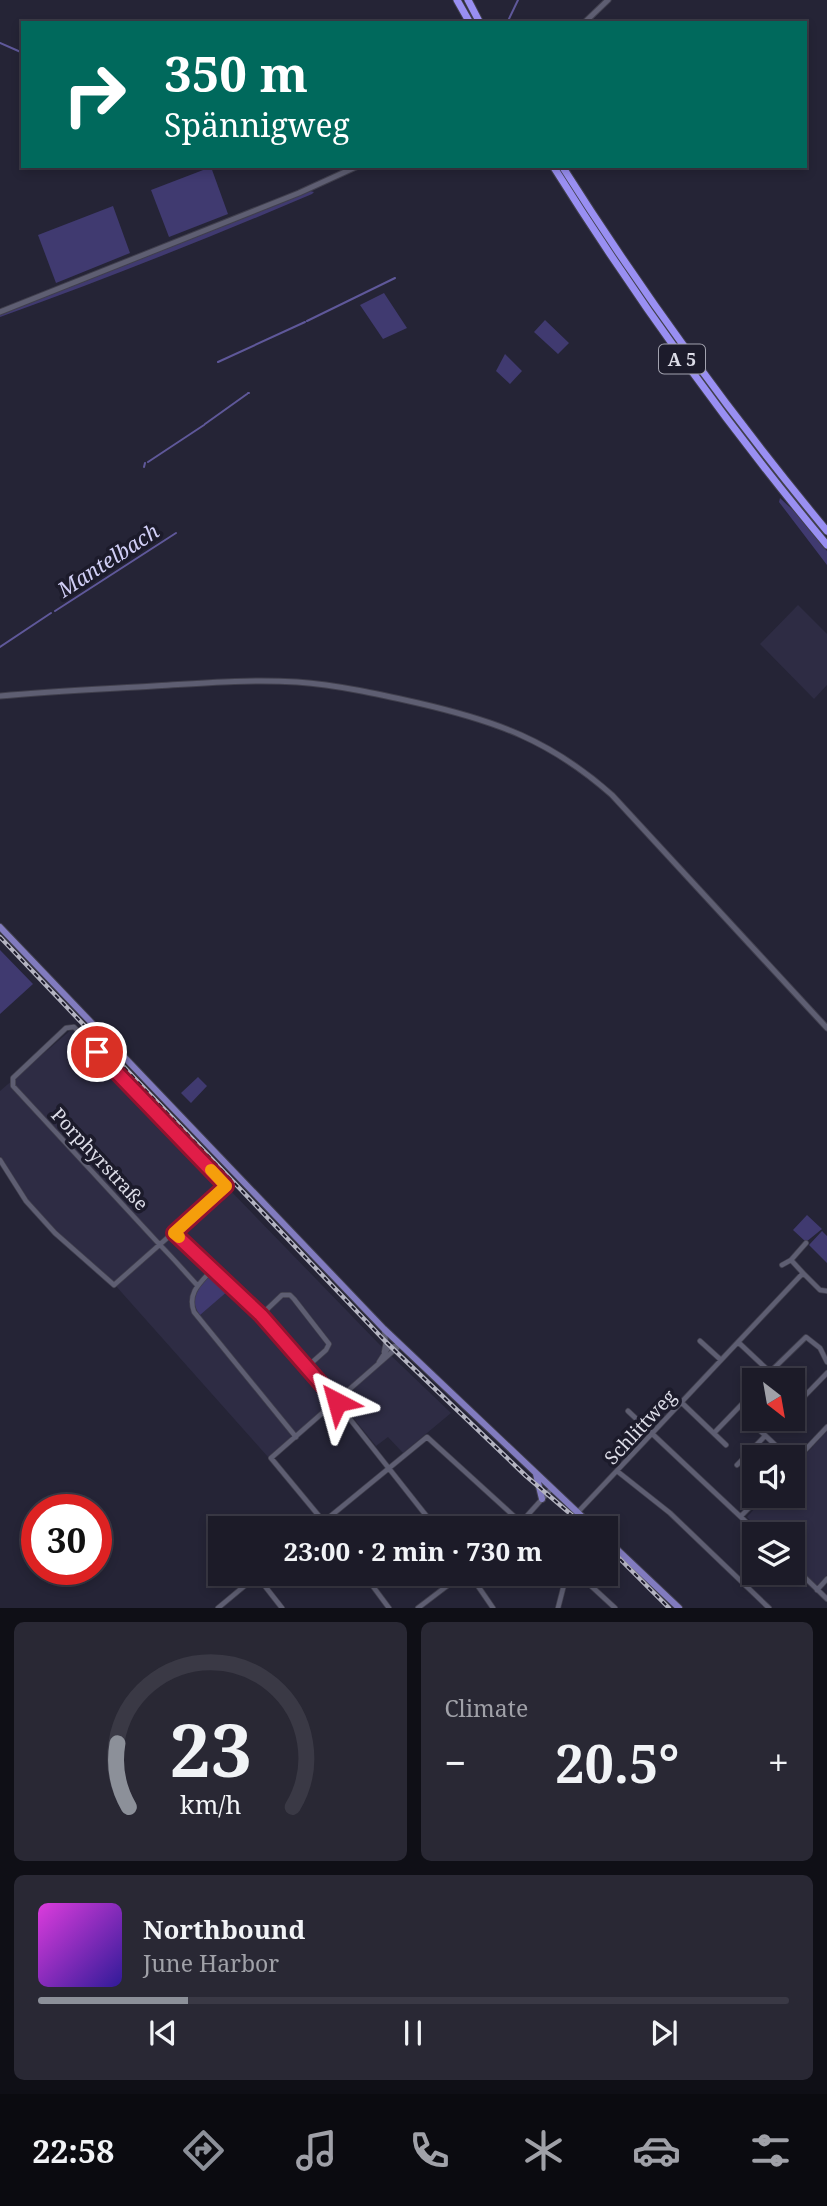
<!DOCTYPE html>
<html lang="en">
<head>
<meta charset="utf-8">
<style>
  :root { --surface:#1c1b28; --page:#292834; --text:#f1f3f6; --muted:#a0a1a8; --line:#3a3945; --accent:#8c9099 }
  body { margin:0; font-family:"Noto Serif",serif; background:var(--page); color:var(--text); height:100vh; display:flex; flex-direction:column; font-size:26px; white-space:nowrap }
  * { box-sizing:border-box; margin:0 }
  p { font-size:23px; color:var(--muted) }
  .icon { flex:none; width:38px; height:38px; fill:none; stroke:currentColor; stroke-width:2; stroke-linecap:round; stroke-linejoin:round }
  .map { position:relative; height:1608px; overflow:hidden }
  .drawer { display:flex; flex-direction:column; gap:14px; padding:14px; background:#0f0f16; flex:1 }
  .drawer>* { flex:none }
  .top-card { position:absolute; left:21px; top:21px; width:786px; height:147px; border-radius:0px; box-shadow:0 4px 10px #0003,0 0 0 2px var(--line); background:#00695c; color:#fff; overflow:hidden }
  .needle { width:46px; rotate:149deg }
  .tools { position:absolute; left:742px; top:1368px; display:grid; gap:14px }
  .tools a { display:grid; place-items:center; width:63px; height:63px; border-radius:0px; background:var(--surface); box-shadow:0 4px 10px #0003,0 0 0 2px var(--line); font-size:35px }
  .speed { position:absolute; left:21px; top:1494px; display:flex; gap:14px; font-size:35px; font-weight:700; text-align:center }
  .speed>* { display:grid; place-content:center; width:91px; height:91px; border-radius:50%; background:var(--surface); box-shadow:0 4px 10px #0003,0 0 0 2px var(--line); line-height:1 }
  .speed .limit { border:10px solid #d22; background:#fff; color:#111 }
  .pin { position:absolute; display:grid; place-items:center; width:60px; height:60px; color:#fff; margin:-30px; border:4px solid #fff; border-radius:50%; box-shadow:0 2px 7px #0007 }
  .me { position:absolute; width:77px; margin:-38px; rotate:321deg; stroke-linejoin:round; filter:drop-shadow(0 0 5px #0008) }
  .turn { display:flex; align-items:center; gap:24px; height:147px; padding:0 28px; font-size:32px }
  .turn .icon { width:91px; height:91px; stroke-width:2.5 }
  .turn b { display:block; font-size:49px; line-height:60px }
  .big { font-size:52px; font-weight:700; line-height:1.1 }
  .drawer .tile { flex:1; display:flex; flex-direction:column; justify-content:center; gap:10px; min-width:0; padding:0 24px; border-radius:10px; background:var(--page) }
  .drawer .dial { align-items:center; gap:0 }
  .dial svg { height:182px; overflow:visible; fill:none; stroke:var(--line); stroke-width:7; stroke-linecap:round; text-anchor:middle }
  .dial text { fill:var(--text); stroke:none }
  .song { display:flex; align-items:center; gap:21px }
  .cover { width:84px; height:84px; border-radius:10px; background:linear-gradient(135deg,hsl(300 70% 55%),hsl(250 70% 35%)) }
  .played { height:7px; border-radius:4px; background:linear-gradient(90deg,var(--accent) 20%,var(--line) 20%) }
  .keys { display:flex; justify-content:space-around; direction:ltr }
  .heat { display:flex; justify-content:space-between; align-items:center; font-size:38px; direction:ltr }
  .drawer .tiles { flex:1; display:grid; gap:14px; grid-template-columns:1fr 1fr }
  .tile:last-child { grid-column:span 2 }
  .trip { position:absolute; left:208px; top:1516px; width:410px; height:70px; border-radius:0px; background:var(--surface); box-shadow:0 4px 10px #0003,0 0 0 2px var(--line); font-weight:700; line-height:70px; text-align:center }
  .menu { display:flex; height:112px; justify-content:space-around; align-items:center; background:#0b0b10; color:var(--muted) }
  .menu .icon { width:49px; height:49px }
  .menu .selected { color:var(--accent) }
  .menu b { font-size:32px; color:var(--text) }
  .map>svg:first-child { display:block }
  .built { fill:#2e2c44 }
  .green { fill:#403a70 }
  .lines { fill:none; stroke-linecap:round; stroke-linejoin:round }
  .stream { stroke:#5f589a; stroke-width:2 }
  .street-casing { stroke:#403f4d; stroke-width:6 }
  .secondary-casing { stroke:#403f4d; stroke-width:7 }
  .primary-casing { stroke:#403f4d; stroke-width:8 }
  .highway-casing { stroke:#403f4d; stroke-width:9 }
  .street { stroke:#5e5e72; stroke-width:4.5 }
  .secondary { stroke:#5e5e72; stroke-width:5 }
  .primary { stroke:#817bbf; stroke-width:6 }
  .highway { stroke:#998ff2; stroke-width:7 }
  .rail-casing { stroke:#b4b4c1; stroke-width:4.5 }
  .rail { stroke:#1c1b2b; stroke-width:2; stroke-dasharray:5; stroke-linecap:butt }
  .route-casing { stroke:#92132f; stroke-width:18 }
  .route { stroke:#e11d48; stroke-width:12 }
  .slow { stroke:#f59e0b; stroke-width:12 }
  .labels { text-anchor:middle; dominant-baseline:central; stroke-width:7; stroke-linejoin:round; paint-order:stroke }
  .shield { fill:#1c1b2b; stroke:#a2a2af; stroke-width:2 }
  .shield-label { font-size:18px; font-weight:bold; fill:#dcdce7 }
  .street-label { font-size:19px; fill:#dcdce7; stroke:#1c1b2b }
  .water-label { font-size:21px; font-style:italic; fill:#d0cef5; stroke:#1c1b2b }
</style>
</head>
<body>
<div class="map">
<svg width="827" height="1608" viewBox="0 0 827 1608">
  <rect width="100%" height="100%" fill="#252436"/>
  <path class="built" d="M798,605L827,634V685L814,699L760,644Z
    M72,1029L227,1184L226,1186L380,1345L451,1413L403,1453L388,1437L376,1446L338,1399L268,1457L115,1285L112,1287L53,1235L20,1189L0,1156V1091Z
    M827,1431V1575L817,1586L793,1562V1535H765L747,1517L766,1496H793V1468Z"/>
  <path class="green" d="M211,167L228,214L169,237L151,190Z
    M310,191L314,192L312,194C209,238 105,279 0,317V314Z
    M113,206L130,253L56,283L38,235Z
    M384,293L407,328L383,339L360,305Z
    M545,320L569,343L558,354L534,332Z
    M505,354L522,371L510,384L496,371Z
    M780,498L797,514L827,551V565L779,502Z
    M0,950L33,984L0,1014Z
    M198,1077L207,1086L191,1103L181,1093Z
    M807,1215L822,1229L806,1242L793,1230Z
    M822,1231L827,1236V1263L809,1245Z
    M212,1273L229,1290L200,1315C187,1298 199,1286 212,1273Z"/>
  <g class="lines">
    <path class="stream" d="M507,23L518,0
      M0,43L23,53
      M284,166L291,169L296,166
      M307,321L395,278
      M218,362L305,322
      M248,393H249
      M205,424L247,394
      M148,462L204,425
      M144,467L145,463
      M55,611L176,533
      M0,647L51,613"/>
    <g class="street-casing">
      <path id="street" d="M0,1160L26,1201L55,1233L114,1285L226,1186L74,1027L66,1028L13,1078V1086C62,1139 111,1192 160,1245C173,1258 185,1272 197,1285
        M174,1233L261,1315L308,1366L436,1528
        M791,1260L803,1273
        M782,1265L791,1260L806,1243
        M212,1270C200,1283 187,1293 194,1312L296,1437
        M261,1315L282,1295H290L294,1299L329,1344L326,1350L308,1366
        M384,1330L386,1342L384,1352
        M700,1341L721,1360
        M738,1342L770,1372L806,1337L820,1348L827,1362
        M379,1362L388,1348L400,1345
        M770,1372L775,1381
        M681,1402L726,1445
        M794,1407L827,1373
        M628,1411L760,1535
        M751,1422L789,1458
        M714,1433L742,1404
        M793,1463L827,1427
        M737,1465L765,1436
        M617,1471L670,1513L769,1608
        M578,1512L803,1273L820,1290L827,1291
        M741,1516L761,1496
        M316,1528L427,1437L527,1528
        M329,1528L271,1458L400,1345
        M516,1528L552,1488
        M793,1566L827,1599
        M363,1573L389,1608
        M469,1573L493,1608
        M577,1573L615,1608
        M257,1576L282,1608
        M743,1583L754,1571
        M817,1590L827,1579
        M218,1608L260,1573
        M418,1608L464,1573
        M558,1608L567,1573"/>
    </g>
    <g class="secondary-casing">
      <path id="secondary" d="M584,23L608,0
        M0,312L299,193L358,166
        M0,696C51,691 103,689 154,686C202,683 249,679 297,682C338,685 378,694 418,703C496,721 550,740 612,795L827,1028"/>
    </g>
    <g class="primary-casing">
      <path id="primary" d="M0,927L384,1329L594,1528
        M536,1474L542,1499
        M606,1539L679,1608"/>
    </g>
    <g class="highway-casing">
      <path id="highway" d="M457,0L470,23
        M468,0L480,23
        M553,166C636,298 727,425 827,545
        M562,166C643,294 731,415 827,531"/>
    </g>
    <use href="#street" class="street"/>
    <use href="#secondary" class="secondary"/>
    <use href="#primary" class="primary"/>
    <use href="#highway" class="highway"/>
    <g class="rail-casing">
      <path id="rail" d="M0,937L386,1342L526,1476L587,1528
        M606,1545L669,1608"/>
    </g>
    <use href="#rail" class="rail"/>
  </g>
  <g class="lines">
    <g class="route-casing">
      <path id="route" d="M97,1052L226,1186L174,1233L261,1315L337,1402"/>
    </g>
    <use href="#route" class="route"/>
    <path class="slow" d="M179,1237L174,1233L226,1186L211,1170"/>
  </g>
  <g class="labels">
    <rect class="shield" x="659" y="344.5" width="46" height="29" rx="5"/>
    <g class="shield-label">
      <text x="682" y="359">A 5</text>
    </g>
    <g class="street-label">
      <text transform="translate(100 1159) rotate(47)">Porphyrstraße</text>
      <text transform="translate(640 1427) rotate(-47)">Schlittweg</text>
    </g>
    <g class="water-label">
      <text transform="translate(108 560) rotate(-33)">Mantelbach</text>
    </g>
  </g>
</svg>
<div class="tools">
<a><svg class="needle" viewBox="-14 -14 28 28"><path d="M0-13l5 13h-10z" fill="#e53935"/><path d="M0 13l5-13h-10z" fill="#a0a1a8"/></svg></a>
<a><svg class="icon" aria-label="sound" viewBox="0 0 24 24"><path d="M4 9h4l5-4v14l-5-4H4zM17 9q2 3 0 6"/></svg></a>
<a><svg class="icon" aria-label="layers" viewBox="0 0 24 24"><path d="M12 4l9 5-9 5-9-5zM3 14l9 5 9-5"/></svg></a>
</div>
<div class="speed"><div class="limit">30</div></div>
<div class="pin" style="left:97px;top:1052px;background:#d93025"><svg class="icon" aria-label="arrive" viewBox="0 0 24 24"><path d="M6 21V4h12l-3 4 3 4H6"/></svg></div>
<svg class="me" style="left:337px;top:1402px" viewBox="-20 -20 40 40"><path d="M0-17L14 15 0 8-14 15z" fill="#e11d48" stroke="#fff" stroke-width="4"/></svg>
<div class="trip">23:00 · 2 min · 730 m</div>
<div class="top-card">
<div class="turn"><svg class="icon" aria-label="right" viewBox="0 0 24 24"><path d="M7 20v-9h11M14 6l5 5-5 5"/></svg><div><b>350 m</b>Spännigweg</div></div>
</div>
</div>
<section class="drawer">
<div class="tiles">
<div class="tile dial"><svg viewBox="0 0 100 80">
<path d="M14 69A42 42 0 1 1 86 69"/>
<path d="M14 69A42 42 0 0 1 9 41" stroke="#8c9099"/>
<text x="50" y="56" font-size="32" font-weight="700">23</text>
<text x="50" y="72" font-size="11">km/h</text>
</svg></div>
<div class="tile"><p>Climate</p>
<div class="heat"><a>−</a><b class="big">20.5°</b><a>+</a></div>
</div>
<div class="tile">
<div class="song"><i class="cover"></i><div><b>Northbound</b><p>June Harbor</p></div></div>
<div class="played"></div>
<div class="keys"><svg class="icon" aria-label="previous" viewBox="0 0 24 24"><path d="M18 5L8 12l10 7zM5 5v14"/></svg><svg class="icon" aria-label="pause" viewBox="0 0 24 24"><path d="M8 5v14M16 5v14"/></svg><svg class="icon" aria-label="next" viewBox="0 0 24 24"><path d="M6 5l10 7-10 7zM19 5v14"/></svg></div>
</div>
</div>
</section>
<nav class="menu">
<b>22:58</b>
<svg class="icon selected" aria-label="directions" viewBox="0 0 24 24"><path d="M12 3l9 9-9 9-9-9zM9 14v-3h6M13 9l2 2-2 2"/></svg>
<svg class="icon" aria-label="music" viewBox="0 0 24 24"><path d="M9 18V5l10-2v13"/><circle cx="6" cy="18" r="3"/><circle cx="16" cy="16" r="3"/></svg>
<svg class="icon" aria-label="phone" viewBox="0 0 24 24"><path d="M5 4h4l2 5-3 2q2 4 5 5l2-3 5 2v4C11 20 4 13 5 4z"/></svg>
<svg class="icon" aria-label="climate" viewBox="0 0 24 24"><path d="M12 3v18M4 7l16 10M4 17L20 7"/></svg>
<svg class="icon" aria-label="car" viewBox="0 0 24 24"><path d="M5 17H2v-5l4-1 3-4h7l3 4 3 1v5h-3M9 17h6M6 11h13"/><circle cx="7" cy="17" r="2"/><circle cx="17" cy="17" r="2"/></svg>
<svg class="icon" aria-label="filters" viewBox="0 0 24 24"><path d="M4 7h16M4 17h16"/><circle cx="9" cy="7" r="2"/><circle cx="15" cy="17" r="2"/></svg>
</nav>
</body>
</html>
